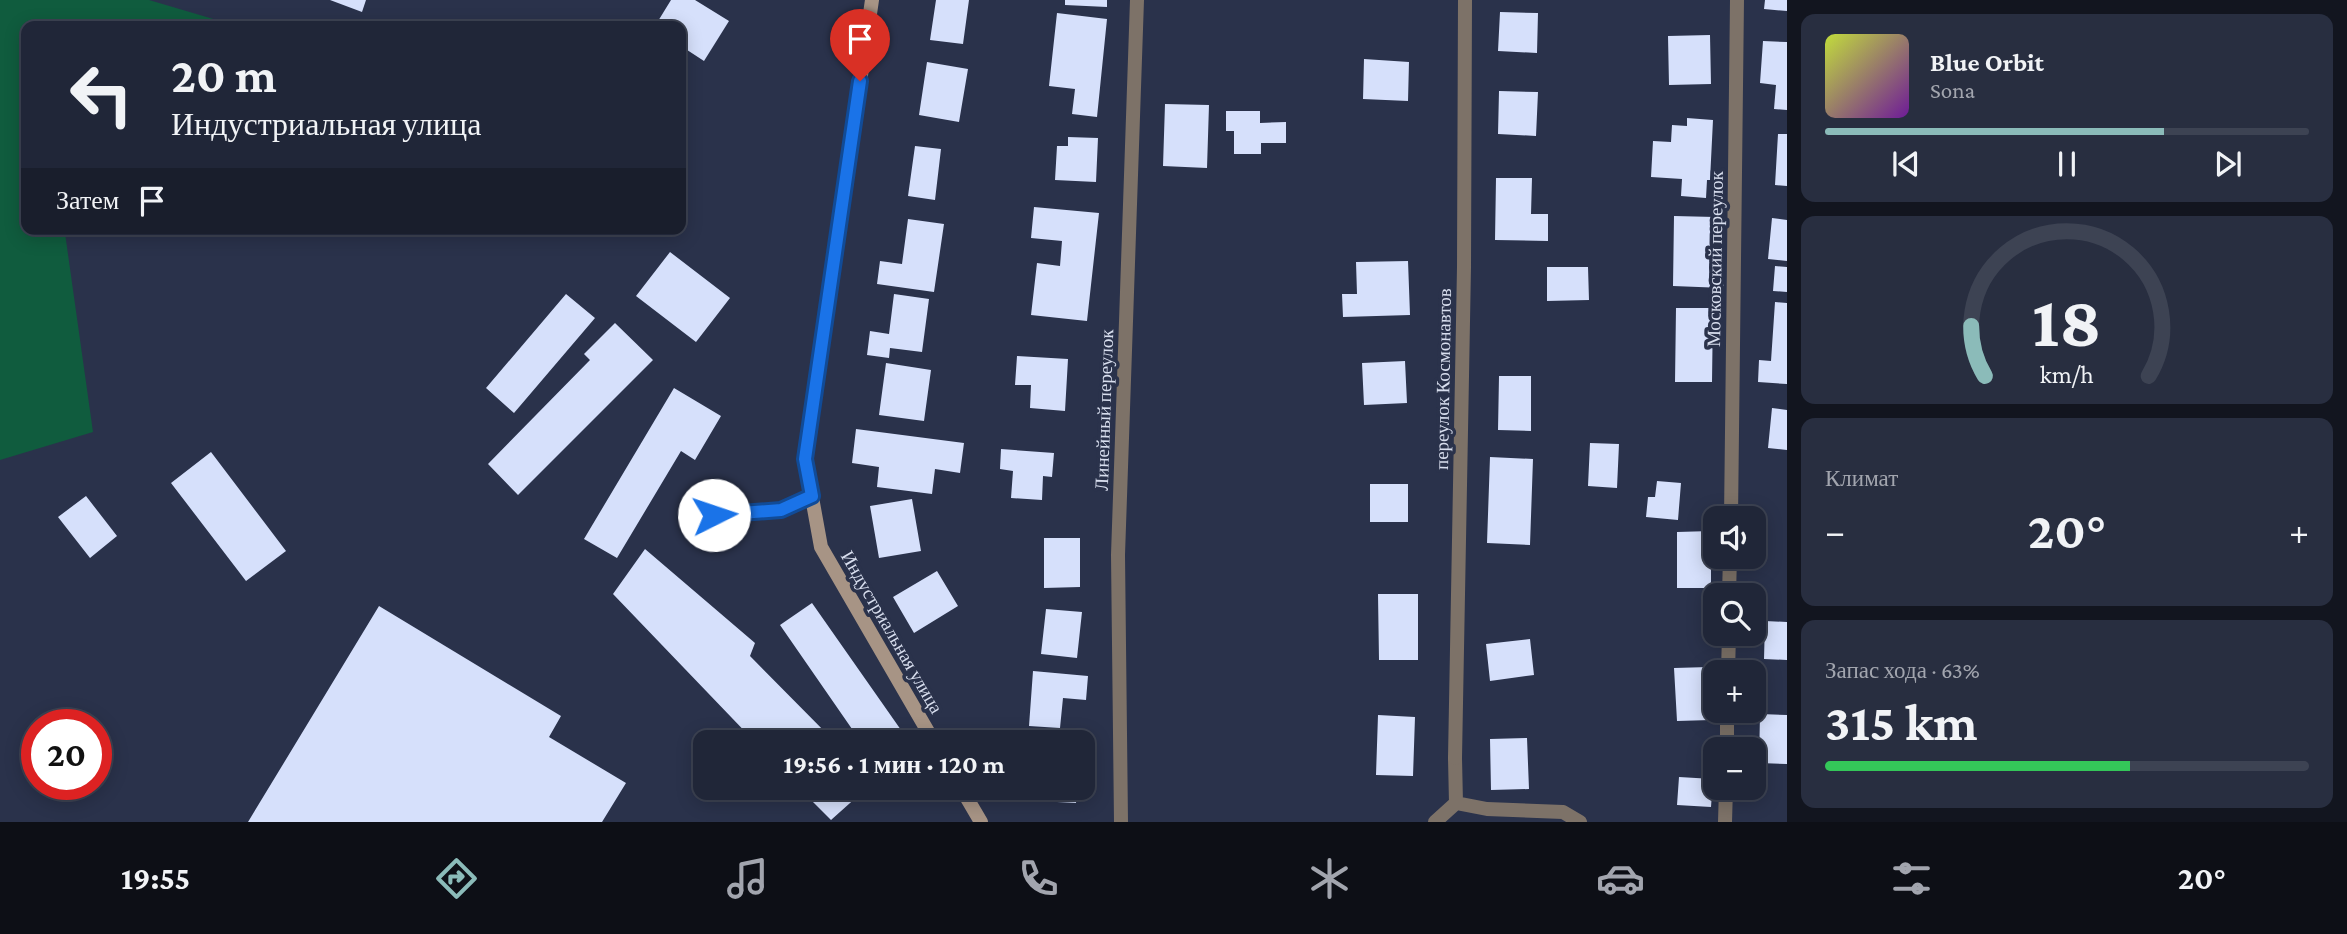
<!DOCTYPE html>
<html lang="ru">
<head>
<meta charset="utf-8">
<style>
  :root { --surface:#202638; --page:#282e40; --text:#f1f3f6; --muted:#a2a5ae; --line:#3d4353; --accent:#8bbbb9 }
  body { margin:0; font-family:"Crimson Pro",serif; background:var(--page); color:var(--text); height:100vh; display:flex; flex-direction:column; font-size:26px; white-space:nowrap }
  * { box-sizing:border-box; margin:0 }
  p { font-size:23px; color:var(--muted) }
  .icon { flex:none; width:38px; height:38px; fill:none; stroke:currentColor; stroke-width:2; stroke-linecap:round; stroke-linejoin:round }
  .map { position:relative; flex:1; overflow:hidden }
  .drawer { display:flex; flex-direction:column; gap:14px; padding:14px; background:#12151f; width:560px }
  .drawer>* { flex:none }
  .top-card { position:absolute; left:21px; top:21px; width:665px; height:214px; border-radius:14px; box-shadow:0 4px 18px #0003,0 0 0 2px var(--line); background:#202638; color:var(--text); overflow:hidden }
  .buttons { position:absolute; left:1703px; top:506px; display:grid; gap:14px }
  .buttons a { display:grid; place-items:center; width:63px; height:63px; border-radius:14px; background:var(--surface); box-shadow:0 4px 18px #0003,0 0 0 2px var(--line); font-size:35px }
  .speed { position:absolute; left:21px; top:709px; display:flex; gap:14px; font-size:35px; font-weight:700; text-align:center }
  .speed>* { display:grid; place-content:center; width:91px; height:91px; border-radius:50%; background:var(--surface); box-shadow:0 4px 18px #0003,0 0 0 2px var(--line); line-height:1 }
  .speed .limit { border:10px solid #d22; background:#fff; color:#111 }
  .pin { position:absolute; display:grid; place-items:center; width:60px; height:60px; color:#fff; margin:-72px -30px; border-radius:50% 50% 50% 0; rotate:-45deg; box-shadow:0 0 7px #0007 }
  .pin .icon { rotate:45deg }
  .me { position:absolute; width:77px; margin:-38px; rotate:86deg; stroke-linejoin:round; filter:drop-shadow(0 0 5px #0008) }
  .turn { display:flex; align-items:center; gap:24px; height:147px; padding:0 35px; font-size:32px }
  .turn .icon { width:91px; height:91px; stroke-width:2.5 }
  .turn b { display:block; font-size:49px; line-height:60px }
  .then { display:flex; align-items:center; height:66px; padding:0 35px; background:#0003; gap:14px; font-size:26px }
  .big { font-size:52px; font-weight:700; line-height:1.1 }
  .drawer .widget { flex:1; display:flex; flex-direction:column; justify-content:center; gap:10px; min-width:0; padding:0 24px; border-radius:14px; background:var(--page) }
  .drawer .dial { align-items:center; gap:0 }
  .dial svg { height:182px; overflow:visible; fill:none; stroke:var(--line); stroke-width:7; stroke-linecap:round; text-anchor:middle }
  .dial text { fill:var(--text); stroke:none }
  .song { display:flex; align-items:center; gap:21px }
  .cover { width:84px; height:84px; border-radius:10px; background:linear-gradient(135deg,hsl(70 70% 55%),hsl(280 70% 35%)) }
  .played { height:7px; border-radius:4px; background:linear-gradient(90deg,var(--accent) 70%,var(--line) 70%) }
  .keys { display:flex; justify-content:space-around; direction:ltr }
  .heat { display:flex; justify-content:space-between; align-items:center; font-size:38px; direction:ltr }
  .charge { height:10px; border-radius:5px; background:linear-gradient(90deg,#34c759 63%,var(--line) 0) }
  .trip { position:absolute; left:693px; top:730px; width:402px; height:70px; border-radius:14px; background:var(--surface); box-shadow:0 4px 18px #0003,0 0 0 2px var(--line); font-weight:700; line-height:70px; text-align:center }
  .tab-bar { display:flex; height:112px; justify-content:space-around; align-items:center; background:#0d0f16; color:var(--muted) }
  .tab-bar .icon { width:49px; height:49px }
  .tab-bar .selected { color:var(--accent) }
  .tab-bar b { font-size:32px; color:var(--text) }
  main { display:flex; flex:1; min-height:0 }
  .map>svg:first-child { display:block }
  .green { fill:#105c3e }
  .building { fill:#d6e0fb }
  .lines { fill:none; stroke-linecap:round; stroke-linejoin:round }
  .lane { stroke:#7d7268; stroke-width:14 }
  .street { stroke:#7d7268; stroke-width:14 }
  .secondary { stroke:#a79485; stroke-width:14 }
  .route-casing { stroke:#114b97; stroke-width:18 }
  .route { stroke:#1a73e8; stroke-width:12 }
  .labels { text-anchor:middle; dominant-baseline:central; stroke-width:7; stroke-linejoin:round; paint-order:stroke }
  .street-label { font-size:19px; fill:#d8deee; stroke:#2a324b }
</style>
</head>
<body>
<main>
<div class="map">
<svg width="1787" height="822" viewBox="0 0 1787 822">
  <rect width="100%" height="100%" fill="#2a324b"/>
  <path class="green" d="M0,0H149L237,26H26V229H74L65,233L93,432L0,460Z"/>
  <path class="building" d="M330,0H366L362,12Z
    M671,0H695L729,21L704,61L681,46V26H655Z
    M936,0H969L963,44L930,40Z
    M1065,0H1107V7L1065,5Z
    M1765,0H1787V11L1764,9Z
    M1500,12L1538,13L1537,53L1498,51Z
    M1057,13L1107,19L1097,117L1072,114L1075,89L1049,86Z
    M1710,35L1711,84L1669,85L1668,36Z
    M1763,41L1787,42V110L1774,109L1776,85L1760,83Z
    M1364,59L1409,62L1408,101L1363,99Z
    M927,62L968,69L959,122L919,115Z
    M1499,91L1538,92L1536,136L1498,134Z
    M1165,104L1209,105L1207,168L1163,166Z
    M1226,111H1260V123L1286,122V143H1261V154H1234V131H1226Z
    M1687,118L1713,120L1710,180H1707L1706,198L1681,196L1682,179L1651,177L1653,141L1671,142L1672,125L1687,126Z
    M1778,134H1787V186L1775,185Z
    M1068,137L1098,138L1096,182L1055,180L1057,146H1068Z
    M915,146L941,149L935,200L908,196Z
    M1496,178H1532L1531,214H1548V241L1495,240Z
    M1034,207L1099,213L1087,321L1031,315L1037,263L1060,266L1062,241L1031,238Z
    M1674,216L1715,217V265H1724V288L1673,286Z
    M1772,218L1787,220V261L1768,259Z
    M908,219L944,224L934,292L877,284L880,261L902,264Z
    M670,252L730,298L696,342L636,296Z
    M1408,261L1410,315L1343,317L1342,294H1357L1356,262Z
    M1775,266L1787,267V292L1773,291Z
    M1547,267H1588L1589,300L1547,301Z
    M566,294L595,318L514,413L486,388Z
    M894,294L929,299L922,352L890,348L889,358L867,355L870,331L889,334Z
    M1775,302L1787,303V384L1758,382L1759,360L1771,361Z
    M1676,308H1713L1712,382H1675Z
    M615,323L653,360L518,495L488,464L590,360L584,354Z
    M1017,356L1068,359L1065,411L1030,408L1031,385H1015Z
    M1405,361L1407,403L1364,405L1362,363Z
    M886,363L931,370L924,421L879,415Z
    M1499,376H1531V431L1498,430Z
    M674,388L721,416L695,460L681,451L617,558L584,539Z
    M1772,408L1787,410V450L1768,448Z
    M856,429L964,443L960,473L935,469L932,494L877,487L879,467L852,463Z
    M1590,443L1619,444L1617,488L1588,486Z
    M1001,449L1054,453L1052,477L1043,476L1042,500L1011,498L1013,471L1000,469Z
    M211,452L286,551L246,581L171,483Z
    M1490,457L1533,459L1530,545L1487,543Z
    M1657,481L1681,483L1678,520L1646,517L1648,497H1655Z
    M1370,484H1408V522H1370Z
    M86,496L117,536L90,558L58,517Z
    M912,499L921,551L879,558L870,506Z
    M1711,531V588H1677V532Z
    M1044,538H1080V587L1044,588Z
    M645,549L755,643L750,656L835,742H755L613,594Z
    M937,571L958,606L914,633L893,597Z
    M1378,594H1418V660H1379Z
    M812,603L901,730L883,742H861L780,625Z
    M379,606L561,716L549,737L626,783L602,822H248Z
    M1046,609L1082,612L1077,658L1041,654Z
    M1765,621L1787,622V660L1764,659Z
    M1530,639L1534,675L1490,681L1486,644Z
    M1709,667L1711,720L1677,721L1674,668Z
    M1033,671L1088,676L1086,700L1063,698L1060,728L1029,726Z
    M1760,714L1787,715V764L1759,763Z
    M1378,715L1415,717L1413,776L1376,775Z
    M1041,737L1079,738V742H1040Z
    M1527,738L1529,789L1491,790L1490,739Z
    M1679,777L1713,779L1711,807L1677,805Z
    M799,788H852L859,795L831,820Z
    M979,788H1002L984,797Z
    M1039,788H1077L1076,803L1038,801Z"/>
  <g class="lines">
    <path class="lane" d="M714,515L781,510L812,496
      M1456,803L1487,809L1563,812L1580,822
      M1435,822L1456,803L1455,758"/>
    <path class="street" d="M1731,518L1737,0
      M1729,595L1730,556
      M1728,672L1729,634
      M1727,749V710
      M1455,758L1464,267L1465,0
      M1121,822L1118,555L1137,0
      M1725,822L1726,788"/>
    <path class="secondary" d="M872,0L805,459L821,547L934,742
      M961,788L981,822"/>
  </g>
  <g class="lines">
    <g class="route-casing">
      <path id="route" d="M714,515L781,510L812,496L805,459L860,81"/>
    </g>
    <use href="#route" class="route"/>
  </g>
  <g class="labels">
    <g class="street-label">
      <text transform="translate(1715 259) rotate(-89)">Московский переулок</text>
      <text transform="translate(1443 379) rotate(-89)">переулок Космонавтов</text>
      <text transform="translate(1104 410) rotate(-88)">Линейный переулок</text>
      <text transform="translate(892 632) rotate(60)">Индустриальная улица</text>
    </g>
  </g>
</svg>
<div class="buttons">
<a><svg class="icon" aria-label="sound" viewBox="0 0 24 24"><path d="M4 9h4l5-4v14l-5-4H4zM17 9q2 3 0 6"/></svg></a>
<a><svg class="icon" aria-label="search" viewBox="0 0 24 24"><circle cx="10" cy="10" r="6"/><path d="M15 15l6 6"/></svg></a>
<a>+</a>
<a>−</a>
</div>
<div class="speed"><div class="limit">20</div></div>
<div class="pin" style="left:860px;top:81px;background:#d93025"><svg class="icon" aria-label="arrive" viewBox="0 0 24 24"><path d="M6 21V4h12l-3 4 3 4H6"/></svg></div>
<svg class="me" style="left:714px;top:515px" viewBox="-20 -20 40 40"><circle r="19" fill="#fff"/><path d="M0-13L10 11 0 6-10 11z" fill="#1a73e8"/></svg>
<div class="trip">19:56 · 1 мин · 120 m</div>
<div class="top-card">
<div class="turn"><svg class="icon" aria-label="left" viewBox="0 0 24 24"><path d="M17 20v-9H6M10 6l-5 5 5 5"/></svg><div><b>20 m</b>Индустриальная улица</div></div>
<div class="then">Затем<svg class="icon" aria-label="arrive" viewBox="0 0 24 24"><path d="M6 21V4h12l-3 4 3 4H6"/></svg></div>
</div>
</div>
<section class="drawer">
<div class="widget">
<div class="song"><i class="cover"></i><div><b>Blue Orbit</b><p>Sona</p></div></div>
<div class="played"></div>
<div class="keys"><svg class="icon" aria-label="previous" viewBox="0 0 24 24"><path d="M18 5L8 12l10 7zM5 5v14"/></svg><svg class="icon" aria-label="pause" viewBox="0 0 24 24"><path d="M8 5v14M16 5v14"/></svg><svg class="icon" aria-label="next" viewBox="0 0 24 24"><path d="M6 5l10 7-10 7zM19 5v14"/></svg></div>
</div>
<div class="widget dial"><svg viewBox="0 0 100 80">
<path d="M14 69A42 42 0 1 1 86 69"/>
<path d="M14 69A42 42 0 0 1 8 47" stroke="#8bbbb9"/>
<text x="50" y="56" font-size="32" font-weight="700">18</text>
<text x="50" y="72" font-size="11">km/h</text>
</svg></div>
<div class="widget"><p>Климат</p>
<div class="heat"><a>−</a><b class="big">20°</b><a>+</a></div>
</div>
<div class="widget"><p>Запас хода · 63%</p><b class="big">315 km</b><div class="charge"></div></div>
</section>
</main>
<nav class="tab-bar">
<b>19:55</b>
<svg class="icon selected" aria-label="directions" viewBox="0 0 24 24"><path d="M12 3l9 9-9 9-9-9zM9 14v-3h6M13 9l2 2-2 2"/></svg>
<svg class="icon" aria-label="music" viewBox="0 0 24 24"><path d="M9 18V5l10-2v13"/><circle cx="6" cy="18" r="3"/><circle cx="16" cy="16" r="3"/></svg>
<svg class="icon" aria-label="phone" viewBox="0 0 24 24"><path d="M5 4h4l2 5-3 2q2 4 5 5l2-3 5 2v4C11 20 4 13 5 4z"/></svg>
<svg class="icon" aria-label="climate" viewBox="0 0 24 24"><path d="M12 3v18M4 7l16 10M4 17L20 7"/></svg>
<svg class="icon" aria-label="car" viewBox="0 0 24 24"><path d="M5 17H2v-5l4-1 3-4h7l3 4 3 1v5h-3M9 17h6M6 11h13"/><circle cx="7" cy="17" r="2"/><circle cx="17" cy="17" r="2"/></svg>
<svg class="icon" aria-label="filters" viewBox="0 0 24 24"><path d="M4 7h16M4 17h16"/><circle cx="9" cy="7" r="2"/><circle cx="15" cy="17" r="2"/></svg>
<b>20°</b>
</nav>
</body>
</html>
